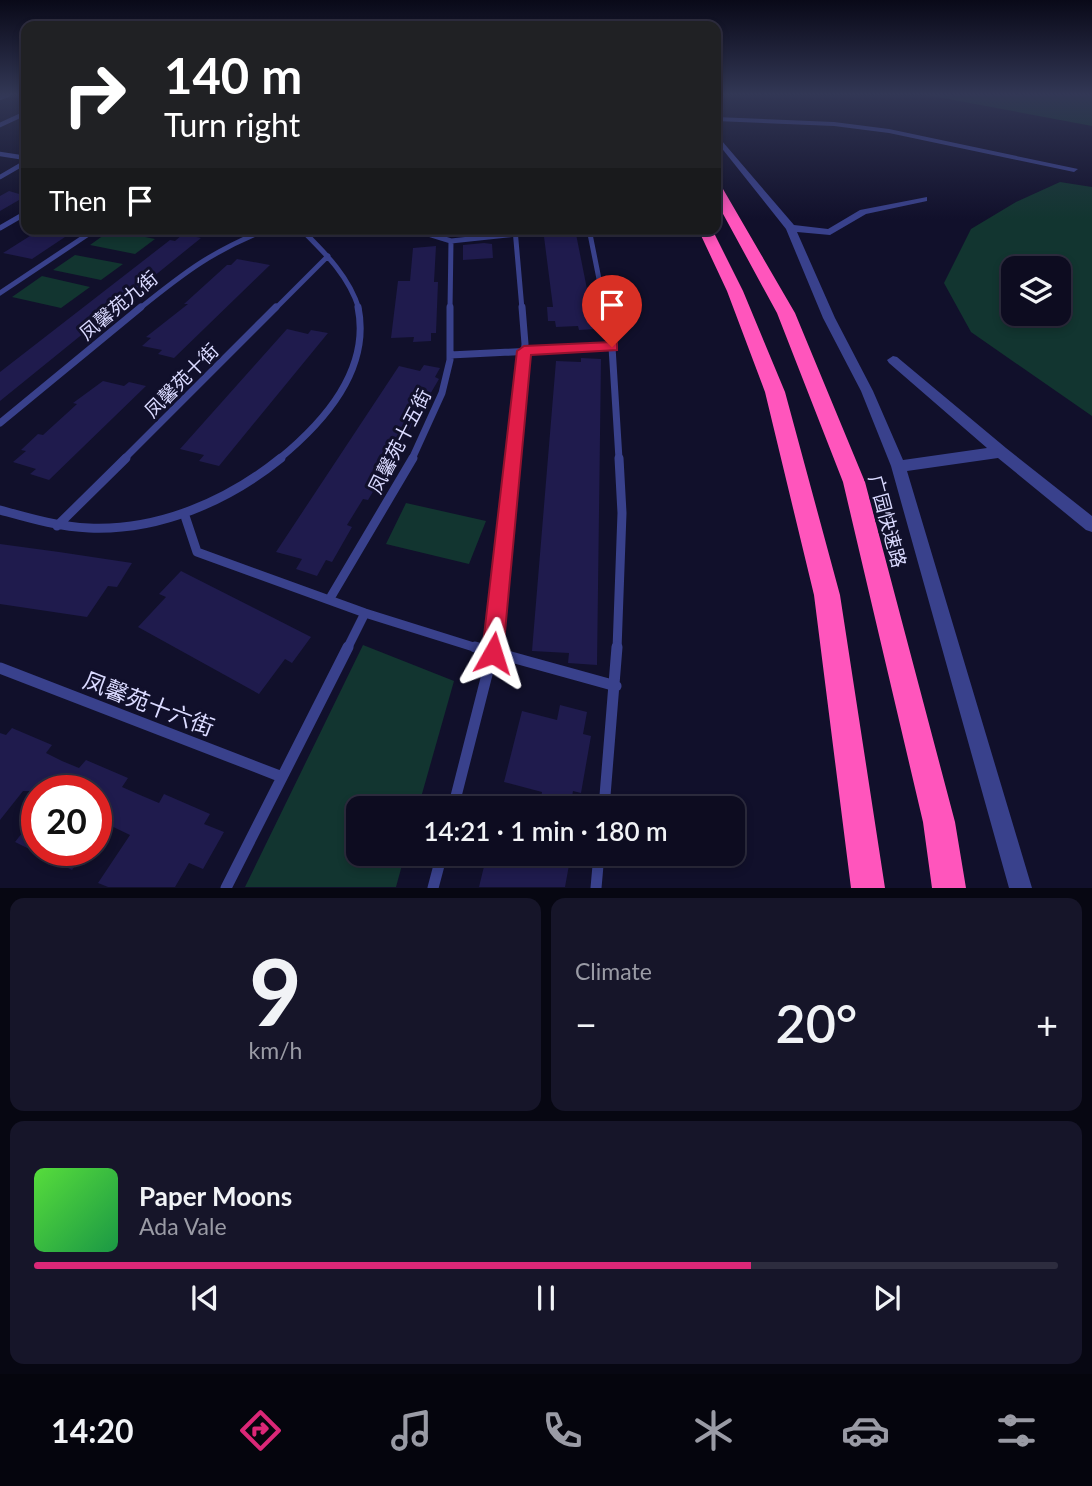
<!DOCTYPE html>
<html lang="en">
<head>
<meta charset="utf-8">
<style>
  :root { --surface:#0d0c20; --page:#161529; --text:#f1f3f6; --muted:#9a9ba5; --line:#2d2c3e; --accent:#db2777 }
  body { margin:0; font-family:Lato,"Noto Sans SC",sans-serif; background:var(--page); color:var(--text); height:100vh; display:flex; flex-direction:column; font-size:26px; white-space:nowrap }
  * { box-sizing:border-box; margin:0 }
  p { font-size:23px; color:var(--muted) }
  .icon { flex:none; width:38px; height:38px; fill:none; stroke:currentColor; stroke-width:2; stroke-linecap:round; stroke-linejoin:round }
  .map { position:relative; height:888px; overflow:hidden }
  .side { display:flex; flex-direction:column; gap:10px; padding:10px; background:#070712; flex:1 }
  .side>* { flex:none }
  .guide { position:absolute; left:21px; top:21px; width:700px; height:214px; border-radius:14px; box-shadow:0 4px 10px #0003,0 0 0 2px var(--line); background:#202124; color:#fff; overflow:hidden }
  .tools { position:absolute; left:1001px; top:256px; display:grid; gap:14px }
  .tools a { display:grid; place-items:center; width:70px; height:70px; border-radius:14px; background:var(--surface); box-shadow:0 4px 10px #0003,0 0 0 2px var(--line); font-size:35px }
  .speed { position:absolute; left:21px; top:775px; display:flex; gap:14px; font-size:35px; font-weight:700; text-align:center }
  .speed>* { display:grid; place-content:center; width:91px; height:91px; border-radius:50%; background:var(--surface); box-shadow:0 4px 10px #0003,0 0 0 2px var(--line); line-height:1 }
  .speed .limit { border:10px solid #d22; background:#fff; color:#111 }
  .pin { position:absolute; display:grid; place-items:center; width:60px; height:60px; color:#fff; margin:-72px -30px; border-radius:50% 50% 50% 0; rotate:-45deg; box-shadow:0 0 7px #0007 }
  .pin .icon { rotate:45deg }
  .me { position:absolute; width:77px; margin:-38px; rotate:6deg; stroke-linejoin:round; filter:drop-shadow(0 0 5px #0008) }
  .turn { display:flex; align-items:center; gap:24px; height:147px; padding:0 28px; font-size:32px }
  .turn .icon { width:91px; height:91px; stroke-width:2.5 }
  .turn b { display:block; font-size:49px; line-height:60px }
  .then { display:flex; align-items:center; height:66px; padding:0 28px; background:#0003; gap:14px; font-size:26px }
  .big { font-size:52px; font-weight:600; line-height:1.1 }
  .side .card { flex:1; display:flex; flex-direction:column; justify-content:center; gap:10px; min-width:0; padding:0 24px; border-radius:14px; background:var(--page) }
  .side .dial { align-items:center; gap:0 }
  .dial b { font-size:91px; line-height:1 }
  .song { display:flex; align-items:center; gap:21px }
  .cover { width:84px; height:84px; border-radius:10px; background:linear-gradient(135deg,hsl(110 70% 55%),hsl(140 70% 35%)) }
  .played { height:7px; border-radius:4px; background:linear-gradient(90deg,var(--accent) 70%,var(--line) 70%) }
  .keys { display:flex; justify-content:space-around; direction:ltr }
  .heat { display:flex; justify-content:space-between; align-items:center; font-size:38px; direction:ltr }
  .side .tiles { flex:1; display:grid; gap:10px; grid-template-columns:1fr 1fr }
  .card:last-child { grid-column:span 2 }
  .trip { position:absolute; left:346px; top:796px; width:399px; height:70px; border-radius:14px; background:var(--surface); box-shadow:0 4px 10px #0003,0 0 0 2px var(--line); font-weight:600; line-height:70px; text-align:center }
  .menu { display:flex; height:112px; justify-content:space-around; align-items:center; background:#05050d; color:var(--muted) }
  .menu .icon { width:49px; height:49px }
  .menu .selected { color:var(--accent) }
  .menu b { font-size:32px; color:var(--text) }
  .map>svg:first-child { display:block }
  .green { fill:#123530; fill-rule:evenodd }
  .building { fill:#1f1b4d }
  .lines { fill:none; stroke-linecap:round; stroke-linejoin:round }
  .lane-far4 { stroke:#39418c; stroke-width:4.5 }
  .lane-far3 { stroke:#39418c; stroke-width:5 }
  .lane-far2 { stroke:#39418c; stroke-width:7 }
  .lane-far1 { stroke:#39418c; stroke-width:9 }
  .lane { stroke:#39418c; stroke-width:11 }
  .street { fill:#39418c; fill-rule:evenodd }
  .highway { fill:#ff55bc; fill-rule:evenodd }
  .route { fill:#e11d48; stroke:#92132f; stroke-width:2 }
  .labels { text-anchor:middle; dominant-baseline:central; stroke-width:6; stroke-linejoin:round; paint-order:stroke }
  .street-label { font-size:19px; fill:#dadaff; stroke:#11102b }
  .near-street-label { font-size:23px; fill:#dadaff; stroke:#11102b }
</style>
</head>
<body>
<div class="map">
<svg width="1092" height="888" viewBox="0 0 1092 888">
  <rect width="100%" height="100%" fill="#11102b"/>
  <path class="green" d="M927,95H1092V126Z
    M1060,182L1092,187V416L971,332L944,283L971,229L1016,202ZM1013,268H1059V313H1013Z
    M111,230L155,239L135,254L90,245Z
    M75,255L123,264L101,280L53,270Z
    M42,276L90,287L61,308L12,297Z
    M406,503L486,521L469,564L386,544Z
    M363,645L454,681L418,808H359V854H405L396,887H245Z"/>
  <path class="building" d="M9,191L26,196L0,211V196Z
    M41,229H77L32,259L3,253Z
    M543,229H575L595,329L579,330L578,326L556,327L555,321H548L547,307H553Z
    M183,234L201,238L0,401V372L170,240L175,241Z
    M484,243L492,244L493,258L463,260V245Z
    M436,246L434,282H438L436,333H431V341L413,342L414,337L391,338L398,281H410L413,248Z
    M237,259L270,265L174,358L158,354L162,350L142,346L151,338L146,337L188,304H184L227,265H231Z
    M287,329L308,334L311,330L328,333L219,466L199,461L204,455L180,449Z
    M581,358L601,359L597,665L568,663L569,653L532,651L556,361L581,362Z
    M424,365L440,368L435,377L439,379L399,447L394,446L380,469L386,470L368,500L363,499L347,525L352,527L332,562L326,560L317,576L296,569L302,559L276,552L399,366L420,371Z
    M103,381L124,386L129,382L146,386L49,480L30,474L36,469L13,462L26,451L21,450L38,434L43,435L77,404L73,403Z
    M0,544L59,552L132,563L117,587L108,586L87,617L0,604Z
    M181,571L258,610L311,637L292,663L285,659L259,694L138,627L166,597L159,594Z
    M560,705L587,712L583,734L591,736L581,793L573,791L570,808H539L542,792L504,782L522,711L557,720Z
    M12,728L52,745L46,753L62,761L79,768L86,760L128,778L122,787L140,795L159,803L164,794L210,814L204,824L224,832L203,869L189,863L175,887H108L98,883L130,835L105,823L96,836V791H23L0,820V733L6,735Z
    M37,814V850H86L72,870L15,842Z
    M487,854H571L565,887H479Z"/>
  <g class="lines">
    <path class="lane-far4" d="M0,98L8,95
      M0,125L26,113
      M0,154L26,158
      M0,177L26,162"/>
    <path class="lane-far3" d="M0,228L26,213
      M301,229C325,253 349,276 359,309
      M424,229L425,233L451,241L516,234
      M515,229L522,309
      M589,229L605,309
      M0,293L96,229
      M139,309C185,272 212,251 268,229
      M275,309L328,256
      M450,309L451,241"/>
    <path class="lane-far2" d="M604,307L612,347L619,459
      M450,355L612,347
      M0,423L141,307
      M124,459L276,307
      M279,459C324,422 371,370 358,307
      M412,459L442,393L450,360V307
      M513,459L525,344L522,307"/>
    <path class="lane-far1" d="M0,510C29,518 59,527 89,528C159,531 228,501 281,458
      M184,513L197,552L365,613L480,649
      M57,526L126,458
      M329,600L413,458
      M347,649L365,613
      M493,649L513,458
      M617,649L622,513L619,458"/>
    <path class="lane" d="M475,647L616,686
      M0,668L282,777
      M453,808L494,647
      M604,808L617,647
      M226,888L348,647
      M433,888L442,854
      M596,888L599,854"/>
    <path class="street" d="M716,117L834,122L889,129L1078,169L1074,172L889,133L834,126L716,121Z
      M716,134L794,225L828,229L860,210L927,197V201L866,214L830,235L797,232L835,318L873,391L903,460L987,448L889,363L887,360L893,356L897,357L1006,448L1092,516V532L1086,530L998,458L907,471L1032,888H1009L891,466L861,391L823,318L786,229L716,141Z"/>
    <path class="highway" d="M716,185L723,189L795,313L865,482L955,822L966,888H932L923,822L843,482L777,313L716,201Z
      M698,229H712L743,291L785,392L840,595L885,888H851L814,595L765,392L727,291Z"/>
  </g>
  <linearGradient id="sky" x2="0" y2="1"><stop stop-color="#090918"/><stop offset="0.43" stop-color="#323755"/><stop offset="1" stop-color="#323755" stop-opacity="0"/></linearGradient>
  <rect width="1092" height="219" fill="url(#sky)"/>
  <path class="route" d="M612,342L617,343V350L531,355L503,653L500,660L493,663L486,660L482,653L517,351L524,346Z"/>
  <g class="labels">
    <g class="street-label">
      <text transform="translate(118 305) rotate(-40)">凤馨苑九街</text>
      <text transform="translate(181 380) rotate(-45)">凤馨苑十街</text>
      <text transform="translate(399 441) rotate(-63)">凤馨苑十五街</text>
      <text transform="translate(888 521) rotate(75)">广园快速路</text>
    </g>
    <g class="near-street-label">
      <text transform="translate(149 703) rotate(21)">凤馨苑十六街</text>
    </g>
  </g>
</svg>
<div class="tools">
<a><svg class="icon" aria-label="layers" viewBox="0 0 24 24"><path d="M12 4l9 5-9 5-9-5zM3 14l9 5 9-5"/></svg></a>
</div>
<div class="speed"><div class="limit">20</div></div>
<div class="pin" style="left:612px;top:347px;background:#d93025"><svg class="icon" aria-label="arrive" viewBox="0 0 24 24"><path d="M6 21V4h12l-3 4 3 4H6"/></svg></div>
<svg class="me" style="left:493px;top:653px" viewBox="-20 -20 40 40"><path d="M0-17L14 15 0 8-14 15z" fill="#e11d48" stroke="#fff" stroke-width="4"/></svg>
<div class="trip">14:21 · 1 min · 180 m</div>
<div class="guide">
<div class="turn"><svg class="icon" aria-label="right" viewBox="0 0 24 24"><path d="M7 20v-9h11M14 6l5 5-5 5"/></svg><div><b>140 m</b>Turn right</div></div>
<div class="then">Then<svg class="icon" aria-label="arrive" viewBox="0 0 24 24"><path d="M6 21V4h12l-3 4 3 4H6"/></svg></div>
</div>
</div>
<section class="side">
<div class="tiles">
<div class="card dial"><b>9</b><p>km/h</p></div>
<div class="card"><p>Climate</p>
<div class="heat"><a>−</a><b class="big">20°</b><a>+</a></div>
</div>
<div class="card">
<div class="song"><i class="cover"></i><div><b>Paper Moons</b><p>Ada Vale</p></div></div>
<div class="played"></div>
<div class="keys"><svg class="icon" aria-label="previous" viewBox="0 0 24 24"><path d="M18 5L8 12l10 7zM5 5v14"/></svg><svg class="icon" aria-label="pause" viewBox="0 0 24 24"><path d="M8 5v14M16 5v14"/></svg><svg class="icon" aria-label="next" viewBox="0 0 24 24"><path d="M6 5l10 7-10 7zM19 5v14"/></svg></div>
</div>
</div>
</section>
<nav class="menu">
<b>14:20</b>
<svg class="icon selected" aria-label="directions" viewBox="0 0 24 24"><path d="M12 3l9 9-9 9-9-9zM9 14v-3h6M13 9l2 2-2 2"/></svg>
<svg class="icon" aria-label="music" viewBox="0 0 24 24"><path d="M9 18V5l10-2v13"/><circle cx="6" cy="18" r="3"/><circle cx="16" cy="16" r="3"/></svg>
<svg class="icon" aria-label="phone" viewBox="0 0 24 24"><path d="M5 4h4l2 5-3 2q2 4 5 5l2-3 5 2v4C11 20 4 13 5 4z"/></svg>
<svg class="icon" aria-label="climate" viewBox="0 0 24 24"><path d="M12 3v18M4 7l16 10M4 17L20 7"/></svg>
<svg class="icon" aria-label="car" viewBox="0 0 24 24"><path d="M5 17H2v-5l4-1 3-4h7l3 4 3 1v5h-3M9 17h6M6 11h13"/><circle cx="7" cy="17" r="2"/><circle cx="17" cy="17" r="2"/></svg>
<svg class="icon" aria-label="filters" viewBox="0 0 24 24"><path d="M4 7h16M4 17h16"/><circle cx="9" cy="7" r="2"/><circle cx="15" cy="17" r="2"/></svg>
</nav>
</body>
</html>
